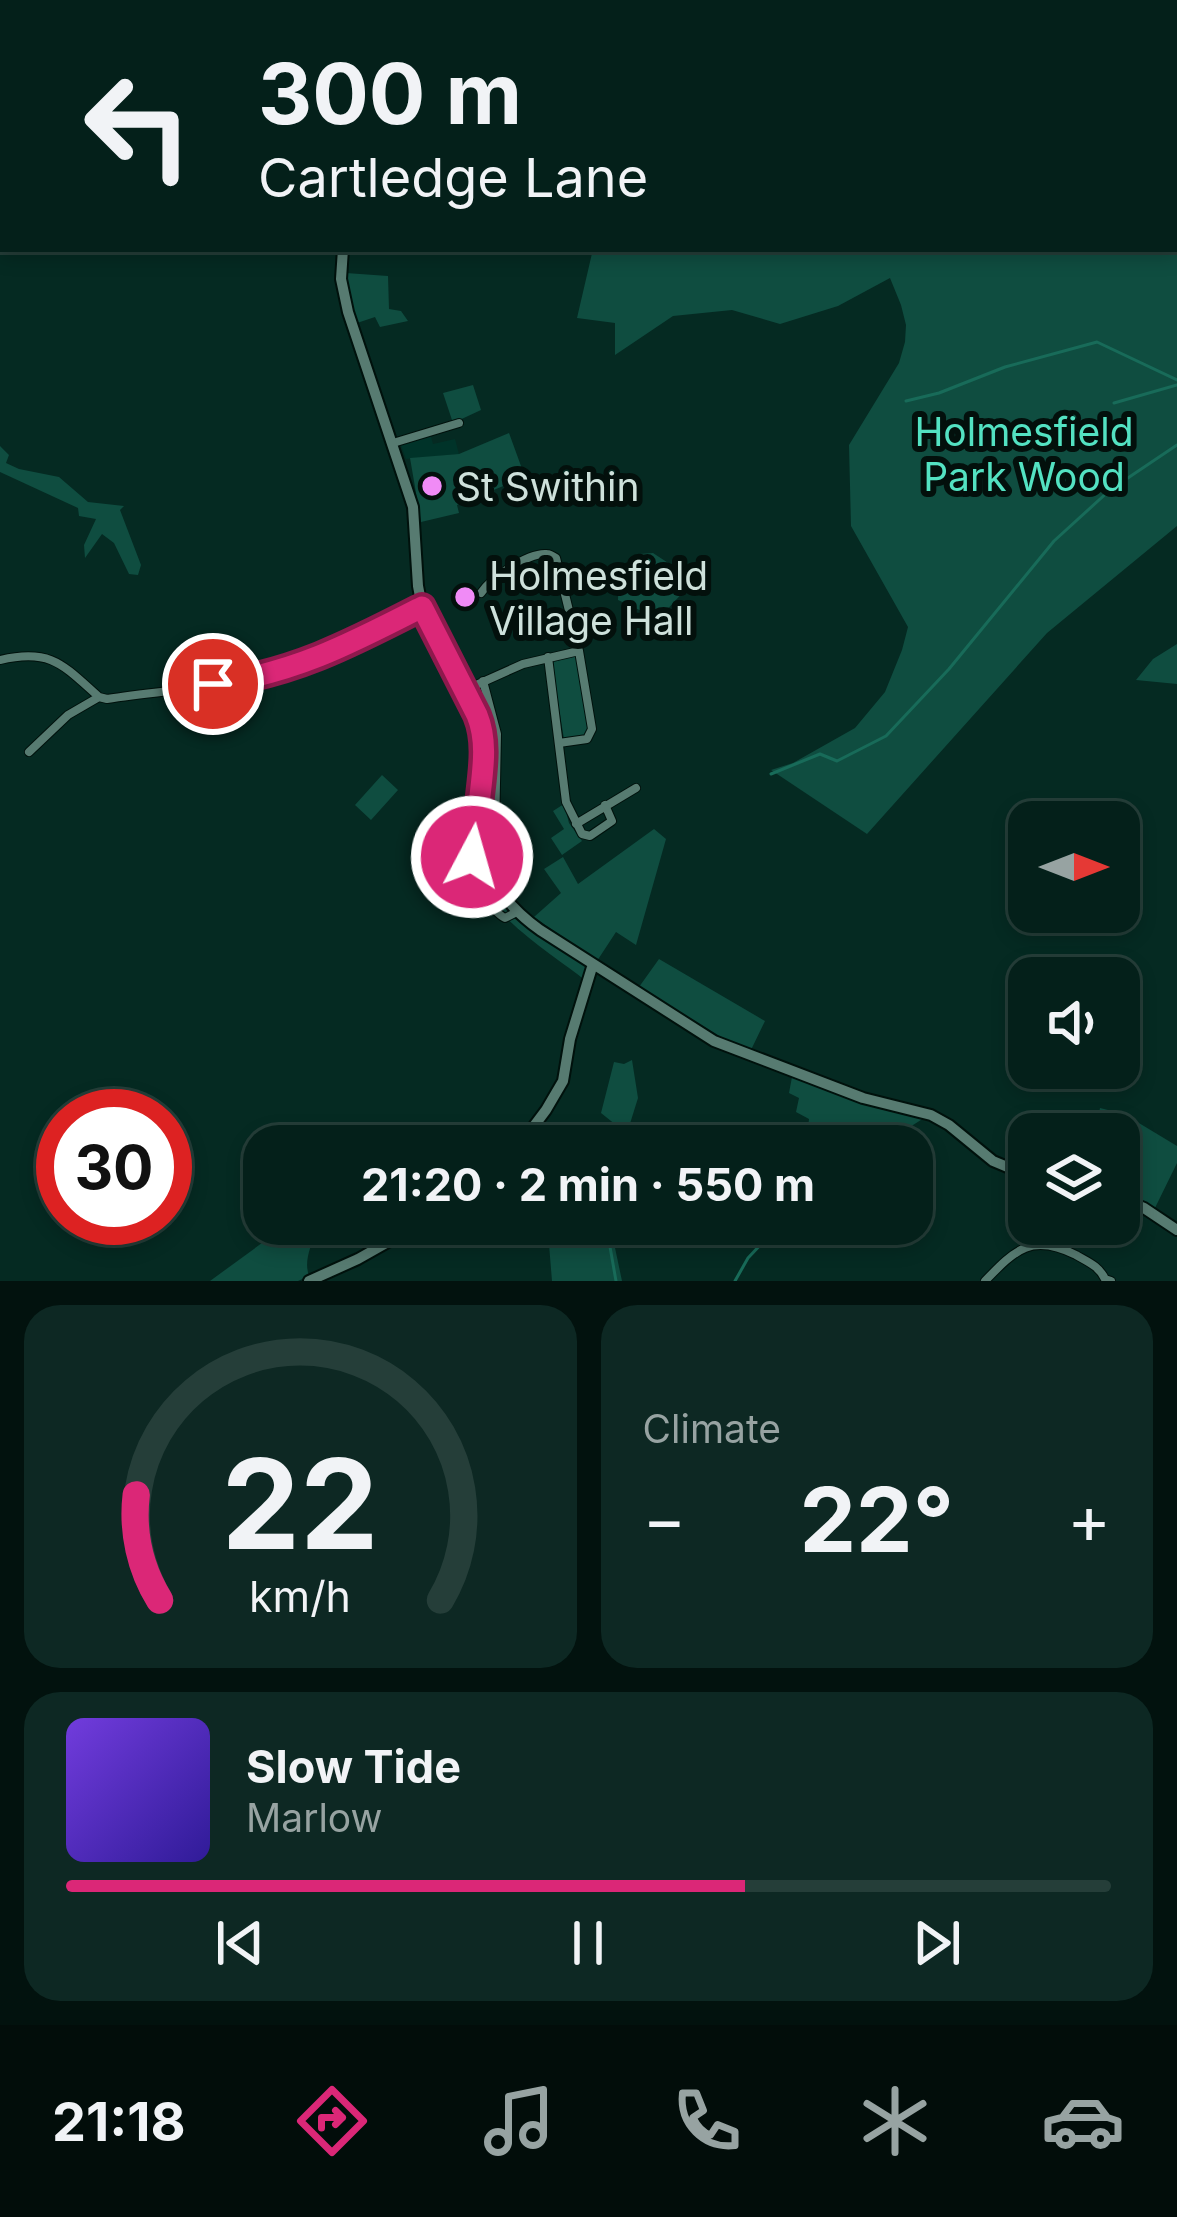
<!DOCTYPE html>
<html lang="en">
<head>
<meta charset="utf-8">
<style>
  :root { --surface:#04201a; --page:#0d2823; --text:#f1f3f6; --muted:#97a3a2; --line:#253e39; --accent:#db2777 }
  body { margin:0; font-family:Inter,sans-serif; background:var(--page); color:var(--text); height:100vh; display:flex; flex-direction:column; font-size:45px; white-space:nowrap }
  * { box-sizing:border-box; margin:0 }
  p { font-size:39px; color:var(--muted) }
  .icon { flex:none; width:66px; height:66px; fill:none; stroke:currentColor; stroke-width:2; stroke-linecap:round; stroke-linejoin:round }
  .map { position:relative; height:1281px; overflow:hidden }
  .side { display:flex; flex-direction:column; gap:24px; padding:24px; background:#02120e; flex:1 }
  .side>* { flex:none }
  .top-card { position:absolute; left:0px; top:0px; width:1179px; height:252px; box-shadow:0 6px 18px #0003,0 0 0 3px var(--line); background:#04201a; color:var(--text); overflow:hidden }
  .needle { width:78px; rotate:90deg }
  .controls { position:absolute; left:1008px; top:801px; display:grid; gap:24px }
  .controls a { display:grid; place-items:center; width:132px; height:132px; border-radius:24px; background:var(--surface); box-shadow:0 6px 18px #0003,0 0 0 3px var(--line); font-size:60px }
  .speed { position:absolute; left:36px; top:1089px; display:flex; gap:24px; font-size:60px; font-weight:700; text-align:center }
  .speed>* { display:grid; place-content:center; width:156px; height:156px; border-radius:50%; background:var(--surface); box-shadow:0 6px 18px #0003,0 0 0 3px var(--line); line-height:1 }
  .speed .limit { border:18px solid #d22; background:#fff; color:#111 }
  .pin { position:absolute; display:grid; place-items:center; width:102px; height:102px; color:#fff; margin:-51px; border:6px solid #fff; border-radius:50%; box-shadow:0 3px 12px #0007 }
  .me { position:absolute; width:132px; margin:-66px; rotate:6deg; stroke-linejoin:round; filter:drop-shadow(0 0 9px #0008) }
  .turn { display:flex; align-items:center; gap:42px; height:252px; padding:0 60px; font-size:54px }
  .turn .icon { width:156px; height:156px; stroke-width:2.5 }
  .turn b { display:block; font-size:84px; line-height:102px }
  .big { font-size:90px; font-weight:700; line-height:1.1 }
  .side .widget { flex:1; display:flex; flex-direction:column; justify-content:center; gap:18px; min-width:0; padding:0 42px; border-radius:36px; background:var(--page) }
  .side .dial { align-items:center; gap:0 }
  .dial svg { height:312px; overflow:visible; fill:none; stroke:var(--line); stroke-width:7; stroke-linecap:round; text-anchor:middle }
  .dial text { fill:var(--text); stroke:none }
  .song { display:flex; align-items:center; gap:36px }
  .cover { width:144px; height:144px; border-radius:18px; background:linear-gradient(135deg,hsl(260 70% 55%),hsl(250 70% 35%)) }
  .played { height:12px; border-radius:6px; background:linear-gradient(90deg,var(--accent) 65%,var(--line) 65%) }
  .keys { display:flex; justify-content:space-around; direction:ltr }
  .heat { display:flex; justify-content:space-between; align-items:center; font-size:66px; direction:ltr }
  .side .tiles { flex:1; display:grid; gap:24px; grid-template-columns:1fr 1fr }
  .widget:last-child { grid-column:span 2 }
  .trip { position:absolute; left:243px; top:1125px; width:690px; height:120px; border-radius:36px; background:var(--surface); box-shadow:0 6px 18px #0003,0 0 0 3px var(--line); font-weight:700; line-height:120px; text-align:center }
  .menu { display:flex; height:192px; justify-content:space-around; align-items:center; background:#020d0a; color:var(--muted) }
  .menu .icon { width:84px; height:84px }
  .menu .current { color:var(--accent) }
  .menu b { font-size:54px; color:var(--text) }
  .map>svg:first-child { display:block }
  .built { fill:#003329 }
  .green { fill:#0f4d40 }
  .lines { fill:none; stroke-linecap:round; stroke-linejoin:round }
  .stream { stroke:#186b59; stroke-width:3 }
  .street-casing { stroke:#00110c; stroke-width:10 }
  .secondary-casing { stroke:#00110c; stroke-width:14 }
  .street { stroke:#577b71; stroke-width:8 }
  .secondary { stroke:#577b71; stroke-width:10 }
  .route-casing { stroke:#8e194d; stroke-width:30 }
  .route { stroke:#db2777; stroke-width:21 }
  .poi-dot { fill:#f08bf6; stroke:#03100c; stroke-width:4.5 }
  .labels { text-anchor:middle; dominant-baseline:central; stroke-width:12; stroke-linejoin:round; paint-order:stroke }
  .park-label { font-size:39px; fill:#53e2c2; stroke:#03100c }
  .poi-label { font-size:39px; fill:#cee1db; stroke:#03100c; text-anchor:start }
</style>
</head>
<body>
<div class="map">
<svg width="1177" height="1281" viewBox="0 0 1177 1281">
  <rect width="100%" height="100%" fill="#052a22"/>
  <path class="built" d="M430,433L433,444L455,439L459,454L406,459L401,445Z"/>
  <path class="green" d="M1177,76V526L1047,633L867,834L771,770L793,763L855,728L885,692L902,650L908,627L851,526L849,445L899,363L905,342L906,325L901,305L890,278L838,306L780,324L732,310L673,316L615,355V323L577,318L593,249H1176Z
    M346,273L388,276L389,309L401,311L408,321L380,327L375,317L357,323L349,301Z
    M473,385L481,410L453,423L443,393Z
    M509,433L525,477L457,505L459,513L421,522L410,458L459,454Z
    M0,446L9,455L6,463L19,469L59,477L88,502L124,506L120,510L141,565L138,575L129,574L114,543L102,534L85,558L84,545L96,519L79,516L78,508L0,472Z
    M653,553L682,572L686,589L663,614L646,613L618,600C619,579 625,569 640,554Z
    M1177,644V684L1136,680L1153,659Z
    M573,655L577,657L590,728L586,736L564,739L552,666L555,659Z
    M479,688H484L495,735L493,830L486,839L481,838L488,740L470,692Z
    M382,775L398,790L371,820L355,805Z
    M564,804L569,823L582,841L562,855L551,838L564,829L553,811Z
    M654,829L666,839L636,945L616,932L597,961L534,917L561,893L544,869L563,857L578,884Z
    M477,856L491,884L586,964L585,980C554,955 464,901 477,856Z
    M659,959L765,1021L750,1052L729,1042L639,987Z
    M632,1060L638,1098L623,1146H616L621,1129L601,1113L614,1062L624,1064Z
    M792,1077L880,1109L900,1111L924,1118L888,1141L890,1146H806L809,1119L796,1112L799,1098L789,1093Z
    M1100,1108L1124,1114L1177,1146V1163L1154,1210L1119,1194V1134H1095Z
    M288,1224H303L313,1231C313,1248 303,1258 309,1276L298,1281H210Z
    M601,1224H610L622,1281H552L548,1232Z"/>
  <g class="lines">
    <path class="stream" d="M1089,3V0
      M906,401L939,393L1005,367L1097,342L1177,380
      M1114,403L1177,385
      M771,774L820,754L837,761L886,736L949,669L1054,541L1110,490L1177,445
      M606,1224L616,1281
      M735,1281L748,1258L780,1224"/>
    <g class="street-casing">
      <path id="street" d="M157,0L164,3
        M1043,0L1046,3
        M1176,68L1177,69
        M393,443L459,423
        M481,593C490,579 528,552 547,554C550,554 553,556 556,558L579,651L592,729L587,739L559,743
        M548,657L566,802L582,834L590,836L612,821L605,805
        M0,660C51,648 63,665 99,697
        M483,681L497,734L495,832C489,840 472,851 470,862C468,877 493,912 505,918L517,912
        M465,690L523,664L579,651
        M29,752L68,715L99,697L107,699C162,690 221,688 275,673C327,659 374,631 422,607
        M576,824L636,788
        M985,1281C1016,1249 1032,1233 1076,1255C1088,1262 1099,1266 1105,1279L1111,1281"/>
    </g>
    <g class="secondary-casing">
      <path id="secondary" d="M437,3L438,0
        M343,249L341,279L348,312L413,507L418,586L422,607L477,715C487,737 483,758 480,781C473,846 484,890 540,930L714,1041L863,1098L931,1115L949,1125L993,1161L1029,1176
        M519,1146L546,1110L563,1081L570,1039L593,964
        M1119,1198L1144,1208L1177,1230
        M309,1281L358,1259L420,1224"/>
    </g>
    <use href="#street" class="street"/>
    <use href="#secondary" class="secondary"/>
  </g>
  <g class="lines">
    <g class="route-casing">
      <path id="route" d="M213,684C293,674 352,643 422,607L477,715C494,756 472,804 479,848L472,857"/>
    </g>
    <use href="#route" class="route"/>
  </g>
  <g class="poi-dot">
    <circle cx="432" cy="486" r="12"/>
    <circle cx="465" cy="597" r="12"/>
  </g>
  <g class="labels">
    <g class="park-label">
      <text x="1024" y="431">Holmesfield<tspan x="1024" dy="45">Park Wood</tspan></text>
    </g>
    <g class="poi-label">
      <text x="456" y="486">St Swithin</text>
      <text x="489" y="575">Holmesfield<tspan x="489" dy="45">Village Hall</tspan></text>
    </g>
  </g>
</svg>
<div class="controls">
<a><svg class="needle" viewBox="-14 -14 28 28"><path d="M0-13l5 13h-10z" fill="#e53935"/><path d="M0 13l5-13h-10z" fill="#97a3a2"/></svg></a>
<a><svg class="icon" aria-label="sound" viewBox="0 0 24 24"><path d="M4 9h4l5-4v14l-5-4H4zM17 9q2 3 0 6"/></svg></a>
<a><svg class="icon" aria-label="layers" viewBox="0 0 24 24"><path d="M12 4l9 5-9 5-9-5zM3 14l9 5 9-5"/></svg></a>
</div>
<div class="speed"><div class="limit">30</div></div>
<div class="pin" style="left:213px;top:684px;background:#d93025"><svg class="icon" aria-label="arrive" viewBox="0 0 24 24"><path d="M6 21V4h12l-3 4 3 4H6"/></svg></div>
<svg class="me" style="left:472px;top:857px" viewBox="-20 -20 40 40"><circle r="17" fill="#db2777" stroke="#fff" stroke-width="3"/><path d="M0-11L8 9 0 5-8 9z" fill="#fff"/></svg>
<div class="trip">21:20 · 2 min · 550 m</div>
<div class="top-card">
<div class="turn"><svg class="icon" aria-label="left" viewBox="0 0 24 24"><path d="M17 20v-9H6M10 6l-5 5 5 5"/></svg><div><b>300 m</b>Cartledge Lane</div></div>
</div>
</div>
<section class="side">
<div class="tiles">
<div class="widget dial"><svg viewBox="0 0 100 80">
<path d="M14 69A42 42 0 1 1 86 69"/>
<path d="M14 69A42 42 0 0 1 8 42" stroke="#db2777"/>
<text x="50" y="56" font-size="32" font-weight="700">22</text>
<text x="50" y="72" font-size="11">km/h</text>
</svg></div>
<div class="widget"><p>Climate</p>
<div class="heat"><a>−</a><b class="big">22°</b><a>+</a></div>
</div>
<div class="widget">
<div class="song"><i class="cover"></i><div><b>Slow Tide</b><p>Marlow</p></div></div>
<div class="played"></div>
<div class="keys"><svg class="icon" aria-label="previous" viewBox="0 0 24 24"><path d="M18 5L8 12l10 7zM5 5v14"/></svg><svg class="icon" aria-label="pause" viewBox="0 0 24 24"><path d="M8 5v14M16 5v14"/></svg><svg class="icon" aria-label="next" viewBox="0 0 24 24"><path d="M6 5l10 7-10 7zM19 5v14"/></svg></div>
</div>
</div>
</section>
<nav class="menu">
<b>21:18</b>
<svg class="icon current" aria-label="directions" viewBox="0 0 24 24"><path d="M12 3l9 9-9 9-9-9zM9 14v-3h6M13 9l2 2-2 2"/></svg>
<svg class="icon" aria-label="music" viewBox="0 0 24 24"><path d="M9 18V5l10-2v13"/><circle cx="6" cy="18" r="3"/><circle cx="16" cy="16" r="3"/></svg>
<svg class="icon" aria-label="phone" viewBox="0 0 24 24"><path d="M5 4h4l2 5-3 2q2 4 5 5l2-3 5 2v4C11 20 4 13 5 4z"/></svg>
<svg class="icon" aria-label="climate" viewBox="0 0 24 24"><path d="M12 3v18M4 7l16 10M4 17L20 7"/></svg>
<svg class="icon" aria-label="car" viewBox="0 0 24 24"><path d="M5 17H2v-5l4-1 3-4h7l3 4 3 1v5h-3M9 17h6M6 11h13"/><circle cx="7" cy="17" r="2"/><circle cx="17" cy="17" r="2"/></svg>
</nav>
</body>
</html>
